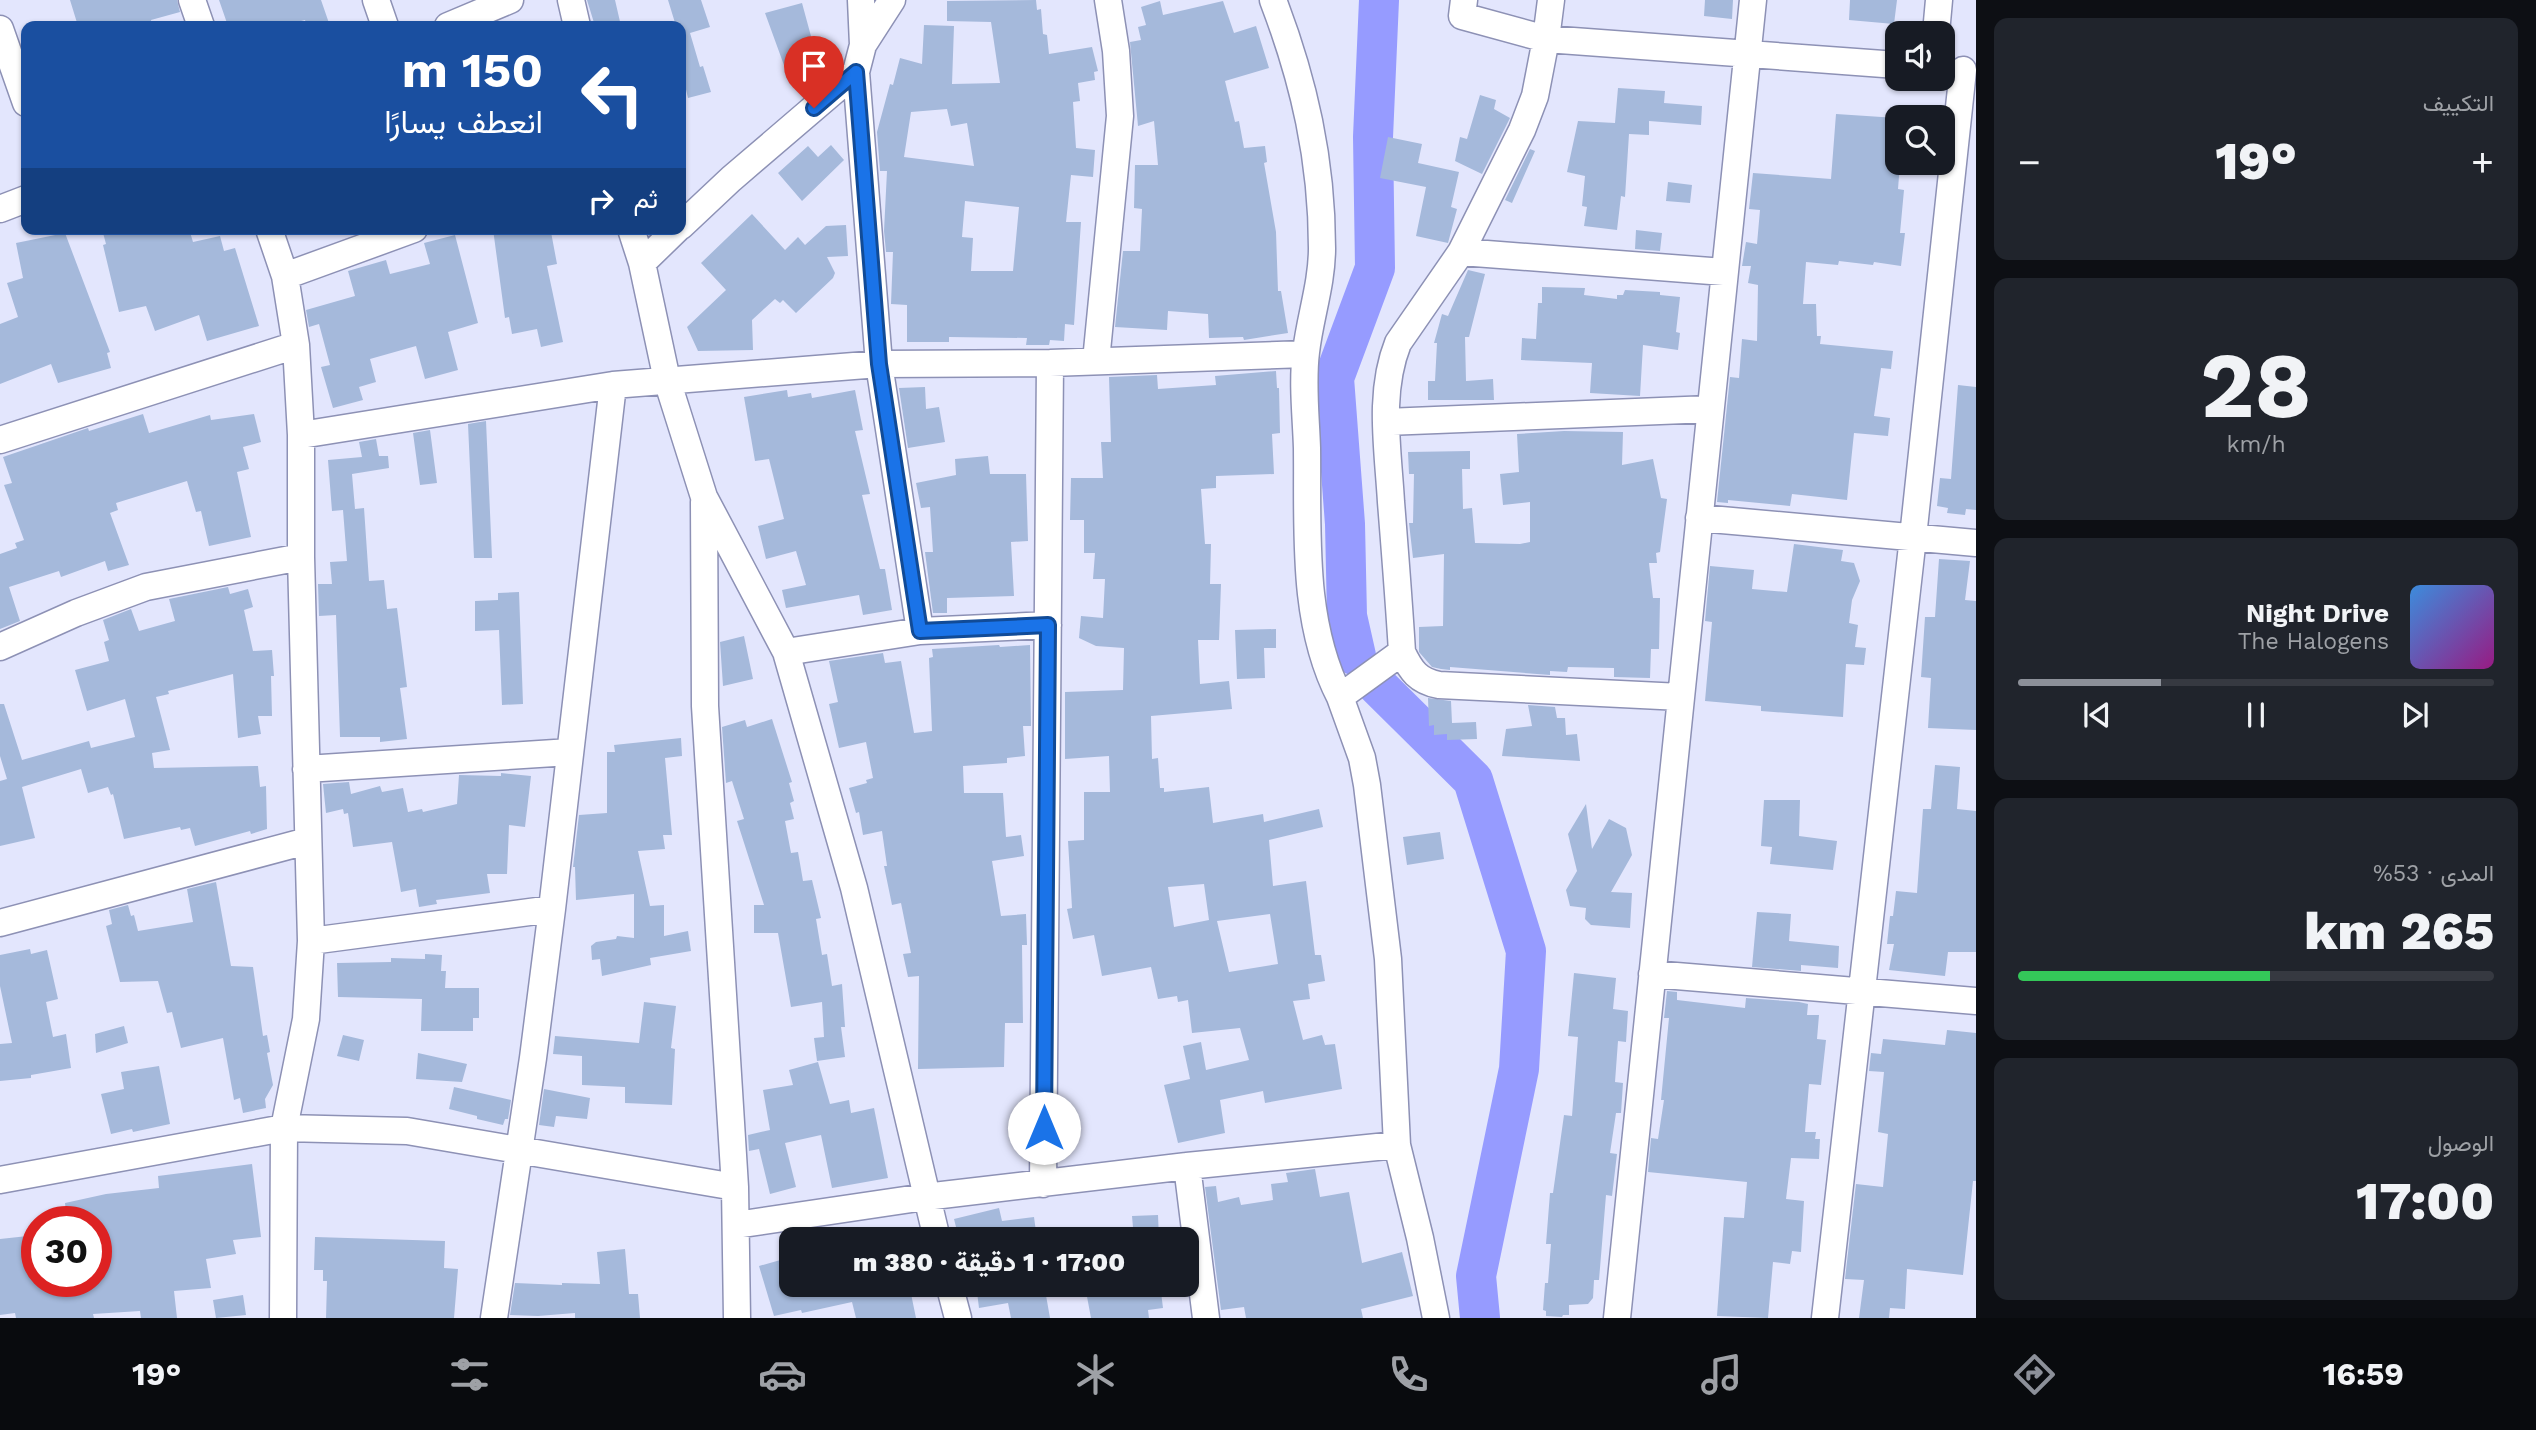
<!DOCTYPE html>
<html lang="ar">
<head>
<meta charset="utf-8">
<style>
  :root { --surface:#171b24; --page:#20242c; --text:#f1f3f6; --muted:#9ea1a6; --line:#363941; --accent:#8c9099 }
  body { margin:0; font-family:"Work Sans",Vazirmatn,sans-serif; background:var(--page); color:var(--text); direction:rtl; height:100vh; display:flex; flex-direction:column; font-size:26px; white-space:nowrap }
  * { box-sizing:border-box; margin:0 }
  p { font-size:23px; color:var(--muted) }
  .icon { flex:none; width:38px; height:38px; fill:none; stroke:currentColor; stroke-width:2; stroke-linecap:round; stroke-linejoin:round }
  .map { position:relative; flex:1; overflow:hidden; direction:ltr }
  .panel { display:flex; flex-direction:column; gap:18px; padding:18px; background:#0d0f14; width:560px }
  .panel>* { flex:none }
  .hud { position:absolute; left:21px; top:21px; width:665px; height:214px; border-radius:14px; box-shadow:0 2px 5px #0004; direction:rtl; background:#1a4fa0; color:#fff; overflow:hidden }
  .controls { position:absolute; left:1885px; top:21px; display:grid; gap:14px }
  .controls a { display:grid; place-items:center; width:70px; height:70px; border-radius:14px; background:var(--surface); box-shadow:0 2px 5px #0004; font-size:35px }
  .speed { position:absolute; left:21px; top:1206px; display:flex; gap:14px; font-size:35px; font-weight:700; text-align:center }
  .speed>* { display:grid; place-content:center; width:91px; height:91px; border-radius:50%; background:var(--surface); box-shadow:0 2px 5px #0004; line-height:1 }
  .speed .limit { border:10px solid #d22; background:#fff; color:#111 }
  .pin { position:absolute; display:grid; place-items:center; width:60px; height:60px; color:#fff; margin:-72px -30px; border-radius:50% 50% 50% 0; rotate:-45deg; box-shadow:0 0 7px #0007 }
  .pin .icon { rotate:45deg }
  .me { position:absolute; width:77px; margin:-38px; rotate:0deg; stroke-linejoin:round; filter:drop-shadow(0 0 5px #0008) }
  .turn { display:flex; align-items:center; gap:24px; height:147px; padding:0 28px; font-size:32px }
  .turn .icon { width:91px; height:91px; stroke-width:2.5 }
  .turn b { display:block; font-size:49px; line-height:60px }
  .then { display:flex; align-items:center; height:66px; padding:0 28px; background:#0003; gap:14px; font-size:26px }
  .big { font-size:52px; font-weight:800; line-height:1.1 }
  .panel .tile { flex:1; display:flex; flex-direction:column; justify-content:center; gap:10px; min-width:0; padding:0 24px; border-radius:14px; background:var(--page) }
  .panel .dial { align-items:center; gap:0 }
  .dial b { font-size:91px; line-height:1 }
  .song { display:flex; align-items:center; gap:21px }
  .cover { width:84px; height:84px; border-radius:10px; background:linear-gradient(135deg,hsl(210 70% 55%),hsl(310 70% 35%)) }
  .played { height:7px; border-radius:4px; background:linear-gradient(90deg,var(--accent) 30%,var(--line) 30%) }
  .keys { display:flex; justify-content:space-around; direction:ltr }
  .heat { display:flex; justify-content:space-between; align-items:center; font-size:38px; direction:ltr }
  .charge { height:10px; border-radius:5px; background:linear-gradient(90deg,#34c759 53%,var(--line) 0) }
  .trip { position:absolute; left:779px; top:1227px; width:420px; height:70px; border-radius:14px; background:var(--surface); box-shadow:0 2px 5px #0004; font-weight:800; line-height:70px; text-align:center; direction:rtl }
  .tabs { display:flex; height:112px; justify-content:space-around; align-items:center; background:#090b0e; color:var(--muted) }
  .tabs .icon { width:49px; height:49px }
  .tabs .on { color:var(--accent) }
  .tabs b { font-size:32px; color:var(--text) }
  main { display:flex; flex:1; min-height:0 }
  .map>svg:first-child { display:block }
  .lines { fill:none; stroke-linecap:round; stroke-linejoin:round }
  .river { stroke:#969bff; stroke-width:40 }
  .building { fill:#a5b9db; fill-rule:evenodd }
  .street-casing { stroke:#8d91b5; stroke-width:29 }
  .street { stroke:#fff; stroke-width:26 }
  .route-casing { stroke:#114b97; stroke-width:18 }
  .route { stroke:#1a73e8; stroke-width:12 }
</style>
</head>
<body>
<main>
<section class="panel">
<div class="tile"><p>التكييف</p>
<div class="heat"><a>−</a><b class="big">19°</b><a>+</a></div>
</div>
<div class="tile dial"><b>28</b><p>km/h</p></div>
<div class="tile">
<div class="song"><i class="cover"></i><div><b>Night Drive</b><p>The Halogens</p></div></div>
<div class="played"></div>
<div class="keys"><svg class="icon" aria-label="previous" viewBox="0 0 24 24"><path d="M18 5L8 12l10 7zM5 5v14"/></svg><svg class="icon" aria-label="pause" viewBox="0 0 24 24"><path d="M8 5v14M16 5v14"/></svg><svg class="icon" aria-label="next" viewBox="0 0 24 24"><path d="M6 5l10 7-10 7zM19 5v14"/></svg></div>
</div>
<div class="tile"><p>المدى · 53%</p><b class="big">265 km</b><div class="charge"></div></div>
<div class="tile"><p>الوصول</p><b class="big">17:00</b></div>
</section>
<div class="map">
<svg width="1976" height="1318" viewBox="0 0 1976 1318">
  <rect width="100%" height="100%" fill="#e3e6fd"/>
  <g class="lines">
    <path class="river" d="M1356,656L1347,616L1345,524L1334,378L1375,268L1373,137L1379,0
      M1377,685L1473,780L1526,951L1519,1069L1476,1276L1480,1318"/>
  </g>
  <path class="building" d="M70,0H177L180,12L151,20L152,26H78Z
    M219,0H321L330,26H307L305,20L282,26H228Z
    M587,0H615L621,26H595Z
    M668,0H701L710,27L690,33L700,67L703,66L711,92L688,98L681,68V26H676Z
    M1036,0L1037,10L1041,9L1043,34L1047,35L1049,54L1092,47L1098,71L1094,72L1095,80L1078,83L1080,101L1073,102L1076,148L1095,150L1093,177L1071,175L1066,222H1081L1074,325L1065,324L1064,341L1050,340L1049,345H1026L1027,338L949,337V342H907V305L891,304L893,252H886L884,231L887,171H880L877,132L890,84L893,85L900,58L922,64L924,25L954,26L952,84L1000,83L991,22L947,21V1ZM947,109L951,126L967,123L974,166L904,157L911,112ZM965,201L1019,207L1013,271H971L973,238L962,237Z
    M1705,0H1733L1732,19L1704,16Z
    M1850,0H1897L1894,24L1849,20Z
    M1160,1L1163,15L1223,1L1234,33L1256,26L1269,68L1225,81L1235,122L1239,121L1244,148L1265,146L1267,162L1264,163L1276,232L1278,291H1281L1288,333L1244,340L1243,337L1209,338L1208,314L1168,311L1167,330L1115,327L1123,251H1140L1142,209L1134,208L1135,165H1158L1154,121L1138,126L1130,42L1141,40L1138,27L1146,25L1141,7Z
    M802,3L818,62L789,79L765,13Z
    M1618,88L1665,91L1664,103L1702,106L1701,125L1649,121V135L1629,134L1625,197L1621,196L1617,230L1584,226L1587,207L1582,206L1585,176L1567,172L1578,121L1615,123Z
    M1480,95L1496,100L1494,109L1510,118L1482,174L1455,161L1460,137L1467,139Z
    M1836,114L1897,118V163H1900L1898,189L1904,190L1900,233H1905L1901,266L1874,262L1873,265L1839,261L1838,265L1806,262L1803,304H1816L1817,336H1821L1820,344L1893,351L1891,369L1881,368L1874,416L1890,418L1888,436L1854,433L1847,500L1792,494L1790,506L1728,500V503L1717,502L1730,377L1739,378L1742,339L1757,341L1758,285L1748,283L1751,266H1742L1746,242L1757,244L1760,210L1749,209L1753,173L1831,179Z
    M1388,137L1422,144L1418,163L1459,172L1451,207L1457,209L1448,243L1416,236L1426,187L1380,178Z
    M831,145L844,160L802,201L778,173L808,146L818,157Z
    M1530,149L1535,151L1512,203L1505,200Z
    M1668,182L1692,185L1690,203L1666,201Z
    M752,214L785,250L798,237L805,245L826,226L846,225L848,256L827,257L835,273L833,278L796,313L783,300L780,303L775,299L752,320L753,350L698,351L687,327L726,290L701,263Z
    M102,229H189L193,242L220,236L224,251L235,248L259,326L207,341L199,315L155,331L146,306L119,312L103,245L106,244Z
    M493,229H524V235L551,232L557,264L547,266L563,342L541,347L537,329L512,334L509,317L505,318Z
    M1636,230L1662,233L1660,251L1635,249Z
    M65,233L110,352L107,353L111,368L58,383L51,364L0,384V324L18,317L7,283L23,278L16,243Z
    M455,235L478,323L448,332L458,370L425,379L416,346L370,359L376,382L359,387L363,400L333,408L321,367L330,365L319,324L309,327L306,310L355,296L348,271L386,260L390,274L430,264L424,243Z
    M1468,270L1485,274L1469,337H1465L1466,381L1493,379L1494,400H1428V381H1435L1437,343H1434L1442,314L1448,316Z
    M1542,287L1585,288L1584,295L1617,299V295H1623L1625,290L1660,292V295L1680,297L1676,332L1680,333L1678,350L1643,345L1640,396L1590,393L1592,363L1521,360L1522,338L1536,339L1538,303H1542Z
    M1276,371L1277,388H1279L1280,433L1272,434L1274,474L1216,476V488L1201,489L1205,544H1211L1210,584H1221L1219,640H1198L1200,684L1229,681L1232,709L1151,716L1152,759L1158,758L1160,788H1164V792L1209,787L1213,823L1263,814L1264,822L1319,809L1323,827L1269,840L1273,886L1306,881L1315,955H1321L1325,981L1308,984L1310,999L1293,1001L1303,1040L1322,1035L1325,1045L1335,1044L1342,1089L1265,1103L1263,1091L1220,1100L1225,1133L1178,1143L1164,1085L1190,1079L1183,1046L1201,1042L1206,1070L1249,1060L1240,1028L1192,1033L1188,1000L1178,1002L1177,996L1158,999L1151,967L1102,976L1094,935L1073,939L1067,909L1072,908L1068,841L1084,840V792H1110L1109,756L1065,759V692L1123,690L1124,648L1096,646L1079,638L1081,616L1103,618L1105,579H1093L1095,553H1084V520H1070L1071,478H1103L1101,442H1111L1109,377L1157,375L1158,389L1216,385L1215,376ZM1204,884L1209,920L1174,927L1168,887ZM1270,914L1278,964L1229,972L1217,921Z
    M1958,385L1976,387V510L1966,509L1965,515L1947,513L1948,508L1937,506L1940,478L1951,479Z
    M925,387L926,409L939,407L945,442L908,448L899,388Z
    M787,390L788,397L811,393L812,398L855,390L863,430L855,431L870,494L862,495L880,569H885L892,610L863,615L859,595L786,608L782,590L806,585L796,551L766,559L758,526L784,519L769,459L755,461L744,397Z
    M143,414L149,433L210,415L211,420L254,414L261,442L243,447L249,469L237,472L251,537L209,546L201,511L196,512L187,481L116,503L118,510L110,513L129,565L108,571L105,561L61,577L59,571L9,587L20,621L0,629V554L17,548L15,543L24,540L4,485L12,483L3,457L88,428L89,431Z
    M486,421L492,558H474L468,424Z
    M430,430L437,483L420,485L413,433Z
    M1564,431L1623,432L1622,465L1653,459L1661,498L1667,499L1660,552L1656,553L1657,563H1649L1653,598H1660L1659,649H1651L1650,678L1614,677V668L1568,667L1567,672L1550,671V675L1450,667V670L1441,669L1432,667L1419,652V627L1443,626L1444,554L1413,558L1409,523H1413L1414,474H1409L1408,452L1470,451V469H1462L1463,509L1472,508L1475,543L1520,544L1530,542V502L1503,505L1500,474L1519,472L1517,434Z
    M376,439L379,456H388L389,468L352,474L355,509L364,508L369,581L384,580L387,609L397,608L407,687L400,688L407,739L380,742V737H340L336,615L319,616L318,584H332L330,562L347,561L343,510L332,511L328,460L362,457L359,442Z
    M988,456L990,474H1026L1028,541L1011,542L1014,596L947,598V613H933L925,552H933L930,507L921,508L916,483L956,475L955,459Z
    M1794,544L1843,550L1841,561L1854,563L1860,581L1852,600L1849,623L1858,625L1855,647L1866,648L1864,665L1846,664L1843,717L1761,711V706L1705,701L1712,622L1705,621L1710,566L1754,570L1752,589L1787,592Z
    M1939,559L1970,561L1965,600L1976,601V730L1928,728L1931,678L1921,677L1925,617H1935Z
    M228,587L230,594L248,589L253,607L244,610L253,651L272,650L274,676H271L272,716H258L261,734L238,738L233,674L168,691L169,694L156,697L170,750L152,753L154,768L258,766L260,787L266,786L267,829L251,834L250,831L195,846L190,828L181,830L180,827L124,839L113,794L111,795L108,787L88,793L81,769L22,787L35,838L0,846V781L7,779L0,756V704H4L22,760L89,741L91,748L135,737L125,699L87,711L75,670L109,661L104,642L109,640L103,620L131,609L139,631L175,621L169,599Z
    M519,592L523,704L502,705L499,630L475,631V601L498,600V593Z
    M1276,629V648H1264L1265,678L1237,679L1235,630Z
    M744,636L753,679L723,686L720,642Z
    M999,645L1000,647L1030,645L1031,726H1023L1025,756L1007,758V763L963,766L964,793H1003L1006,837L1021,835L1024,856L992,861L1001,916L1026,914L1027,945H1022L1023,1023H1005L1004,1067L918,1069L919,976L908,977L903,954L911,953L901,903L892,905L884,866H887L882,831L863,835L859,812L856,813L849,788L867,783L866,780L873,778L866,742L839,748L829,704L838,702L829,661L883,653L885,663L901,661L914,733L932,731L929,658L933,657L932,649Z
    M1428,698L1451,701L1452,723L1476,722L1477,739L1447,740V734L1434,735V725L1429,726Z
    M1528,705L1555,707L1557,718H1565L1566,735L1577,734L1580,761L1502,756L1506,729L1532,726Z
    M772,719L792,782L789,783L794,801L790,803L794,819L785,821L791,853L798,852L803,881L812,880L821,918L816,919L822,955L827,954L832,986L842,984L845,1027H841L845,1057L817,1061L814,1038L824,1037L822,1002L791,1007L778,933H754V905H764L737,821L744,819L732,781L726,783L722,727L745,720L747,727Z
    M681,738L682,756L665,758L672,835H663L665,849L638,851L650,906L664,905V936L688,931L691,951L650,958L651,965L602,976L600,959L592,960L591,946L596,942L616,939L617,936L634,938V894L576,900L575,867H573L579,815L607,813V752H615L614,745Z
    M1935,765L1960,767L1957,809L1976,811V952H1948L1945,976L1889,970L1894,944H1887L1890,916H1893L1896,891L1917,893L1923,809H1931Z
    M501,773L531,776L525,827L509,825L507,874H487L490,893L436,900L437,904L419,907L416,889L401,892L392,842L353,847L348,813L344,814L343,809L326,813L323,784L349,782L351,794L380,786L382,792L403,788L408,812L422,809L423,812L457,804L459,775L501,776Z
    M1764,800H1800L1799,836L1837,841L1833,870L1770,864L1772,847L1761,846Z
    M1586,804L1592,849L1609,819L1626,828L1632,855L1611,892L1632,893L1630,928L1591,925L1585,919L1586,908L1570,906L1566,890L1577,871L1568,834Z
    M1440,832L1444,859L1407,865L1403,837Z
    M216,882L231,966L253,967L263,1036L267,1035L270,1052L267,1053L273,1085L265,1099L266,1108L243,1113L240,1098L234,1100L223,1038L181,1048L172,1012L167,1013L158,981L120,982L106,926L112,924L109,910L128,905L131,916L134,915L138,931L193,922L187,889Z
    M1757,912L1791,914L1789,941L1839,946L1838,968L1801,965V971L1752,967Z
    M30,949L31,954L47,950L58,999L46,1002L53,1037L66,1034L71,1068L31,1075V1078L0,1081V1044L12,1043L0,986V955Z
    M425,954L442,955L441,971H446L445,988H479V1018H473V1031H421L422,999L338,997L337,963L391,962V958L425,959Z
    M1574,973L1616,978L1613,1009L1628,1011L1626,1042L1618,1041L1615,1082L1623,1083L1621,1113H1616L1610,1153L1617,1154L1612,1196L1606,1195L1599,1280H1594L1593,1298L1588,1304L1569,1305V1315H1563L1562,1317L1546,1316V1311L1543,1310L1545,1283H1548L1551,1244H1546L1550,1193H1553L1564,1115L1572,1116L1578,1037L1568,1036Z
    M1667,991L1677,992V1000L1745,1008L1746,998L1799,1002L1808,1004L1807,1015H1819L1817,1039L1826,1040L1821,1085L1809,1084L1805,1132H1816L1815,1139H1820L1819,1159L1791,1158L1786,1199L1804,1201L1801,1252L1792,1251L1790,1264L1773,1262L1768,1318L1717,1316L1724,1217L1744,1218L1747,1182L1648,1172L1651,1138L1658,1139L1664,1100H1661L1669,1018H1664Z
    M644,1002L676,1006L671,1048L675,1049L672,1105L625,1103V1087L582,1085V1056L553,1054L555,1036L639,1043Z
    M124,1026L128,1043L96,1053L95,1034Z
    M1947,1030L1976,1033V1181H1973L1963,1275L1907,1269L1905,1309L1890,1308L1889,1318H1859L1864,1280L1845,1279L1856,1184L1883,1187L1888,1134L1878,1132L1884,1072L1869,1071L1871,1053L1881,1054L1883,1039L1945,1045Z
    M343,1035L364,1040L359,1061L337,1056Z
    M418,1053L467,1064L462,1082L416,1079Z
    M818,1062L830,1104L849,1100L851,1113L874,1108L888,1178L832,1188L821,1135L785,1143L796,1187L770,1194L759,1149L749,1151L748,1135L770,1130L763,1090L793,1085L789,1070Z
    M159,1066L170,1124L133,1132L132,1129L111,1134L101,1094L124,1089L121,1072Z
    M454,1087L511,1100L508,1119H505L503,1125L477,1119V1116L449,1109Z
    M544,1089L590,1098L587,1119L556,1116L554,1127L539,1125Z
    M252,1164L261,1237L233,1240L236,1254L206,1259L211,1288L174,1291L177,1318H141L140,1311L93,1314L94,1318H16L15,1313L0,1315V1239L37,1235V1281H96V1222H67L65,1203L106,1194L159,1188L158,1176Z
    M1315,1169L1320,1197L1349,1192L1362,1263L1402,1252L1413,1296L1361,1309L1363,1318H1246L1244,1307L1221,1310L1205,1187L1216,1186L1218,1202L1239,1197L1241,1205L1273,1200L1271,1184L1288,1182L1286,1173Z
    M999,1208L1002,1221L1034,1217L1037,1239H959L954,1219Z
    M1158,1215L1159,1239H1134L1132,1216Z
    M315,1237L445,1241L444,1268L458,1269L454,1318H326L327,1281H323V1270H314Z
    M625,1249L629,1294H638L640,1318H575V1313L538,1316L510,1315L515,1283L562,1285V1283L600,1284L597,1252Z
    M791,1257V1284H909L916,1318H856L852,1302L802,1313L801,1310L774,1316L759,1266Z
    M976,1284H1044L1050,1318H1011L1008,1303L979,1308Z
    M1095,1284H1160L1163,1308L1148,1310L1149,1318H1091L1085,1286Z
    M243,1295L246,1315L216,1318L213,1300Z"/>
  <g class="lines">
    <g class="street-casing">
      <path id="street" d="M192,0L201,26
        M376,0L385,26
        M571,0L577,26
        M861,0L863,45
        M1273,0C1304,81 1322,160 1322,248C1322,284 1310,317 1306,352C1302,383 1306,417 1307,448C1308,530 1301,622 1340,697
        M1464,0L1462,16L1546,39L1897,65
        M1551,0L1546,39L1535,96L1522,130L1461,252L1398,343C1378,393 1388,449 1391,502C1395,552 1399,602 1402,652C1411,671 1418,681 1439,685L1681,697
        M448,26L510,0
        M0,29L26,103
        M1936,33L1939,0
        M856,72L879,364L920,631
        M0,209L26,199
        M681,226L731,179L856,72L863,45L892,0
        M269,229L285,276L296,345L301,435V557L311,941L306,1019L284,1128L283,1318
        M631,229L642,263L667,380L704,497L786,652L854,888L937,1239
        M1461,252L1724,272
        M642,263L677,229
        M285,276L414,229
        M1096,361L1120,116L1116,51L1108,0
        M1386,422L1710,409
        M301,435L613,385
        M0,440L296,345
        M704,502L705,706L735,1187L737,1318
        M1699,518L1976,543
        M0,647L76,613L146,587L301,557
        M786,652L920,631L1048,625
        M1402,652L1340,697L1362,758L1367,785L1388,959L1397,1145L1420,1238L1436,1318
        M306,769L570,752
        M0,923L307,841
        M311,941L552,909
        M1652,974L1976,1001
        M1187,1166L1206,1318
        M0,1180L284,1128L407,1131L735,1187
        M1043,1184L1050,363
        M736,1225L925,1197L1187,1166L1397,1145
        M949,1284L958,1318
        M494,1318L533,1058L552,909L613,385L879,364L1050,363L1305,354
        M1617,1318L1753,0
        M1825,1318L1913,537L1963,70"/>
    </g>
    <use href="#street" class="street"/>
  </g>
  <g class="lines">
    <g class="route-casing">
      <path id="route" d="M814,108L856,72L879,364L920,631L1048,625L1044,1128"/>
    </g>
    <use href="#route" class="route"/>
  </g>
</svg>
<div class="controls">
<a><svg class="icon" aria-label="sound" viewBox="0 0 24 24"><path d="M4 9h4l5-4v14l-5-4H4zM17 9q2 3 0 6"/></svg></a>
<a><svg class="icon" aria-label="search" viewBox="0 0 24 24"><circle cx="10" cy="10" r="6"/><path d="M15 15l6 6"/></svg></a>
</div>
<div class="speed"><div class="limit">30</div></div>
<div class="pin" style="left:814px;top:108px;background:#d93025"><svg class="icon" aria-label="arrive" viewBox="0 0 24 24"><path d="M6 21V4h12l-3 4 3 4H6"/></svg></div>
<svg class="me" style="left:1044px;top:1128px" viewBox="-20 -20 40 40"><circle r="19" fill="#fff"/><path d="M0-13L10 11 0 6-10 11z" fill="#1a73e8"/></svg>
<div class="trip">17:00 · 1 دقيقة · 380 m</div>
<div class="hud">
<div class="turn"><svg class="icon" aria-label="left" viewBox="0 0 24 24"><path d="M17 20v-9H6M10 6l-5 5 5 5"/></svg><div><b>150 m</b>انعطف يسارًا</div></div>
<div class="then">ثم<svg class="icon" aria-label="right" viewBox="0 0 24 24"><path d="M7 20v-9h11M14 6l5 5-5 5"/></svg></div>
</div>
</div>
</main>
<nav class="tabs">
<b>16:59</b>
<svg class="icon on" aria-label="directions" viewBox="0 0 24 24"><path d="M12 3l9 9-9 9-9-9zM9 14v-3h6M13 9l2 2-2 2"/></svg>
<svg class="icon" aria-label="music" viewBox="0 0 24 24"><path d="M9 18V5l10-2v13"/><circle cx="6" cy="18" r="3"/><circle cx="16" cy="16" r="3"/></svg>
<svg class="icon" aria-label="phone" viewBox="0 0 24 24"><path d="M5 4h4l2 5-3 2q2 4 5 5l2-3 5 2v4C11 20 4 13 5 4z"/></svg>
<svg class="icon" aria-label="climate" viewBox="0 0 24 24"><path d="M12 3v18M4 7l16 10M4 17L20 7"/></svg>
<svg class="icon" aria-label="car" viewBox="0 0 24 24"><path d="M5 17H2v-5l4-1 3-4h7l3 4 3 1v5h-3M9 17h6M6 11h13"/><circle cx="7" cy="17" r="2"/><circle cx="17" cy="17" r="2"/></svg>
<svg class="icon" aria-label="filters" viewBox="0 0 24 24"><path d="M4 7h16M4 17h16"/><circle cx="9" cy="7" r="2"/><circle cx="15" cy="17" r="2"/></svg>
<b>19°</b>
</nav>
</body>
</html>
